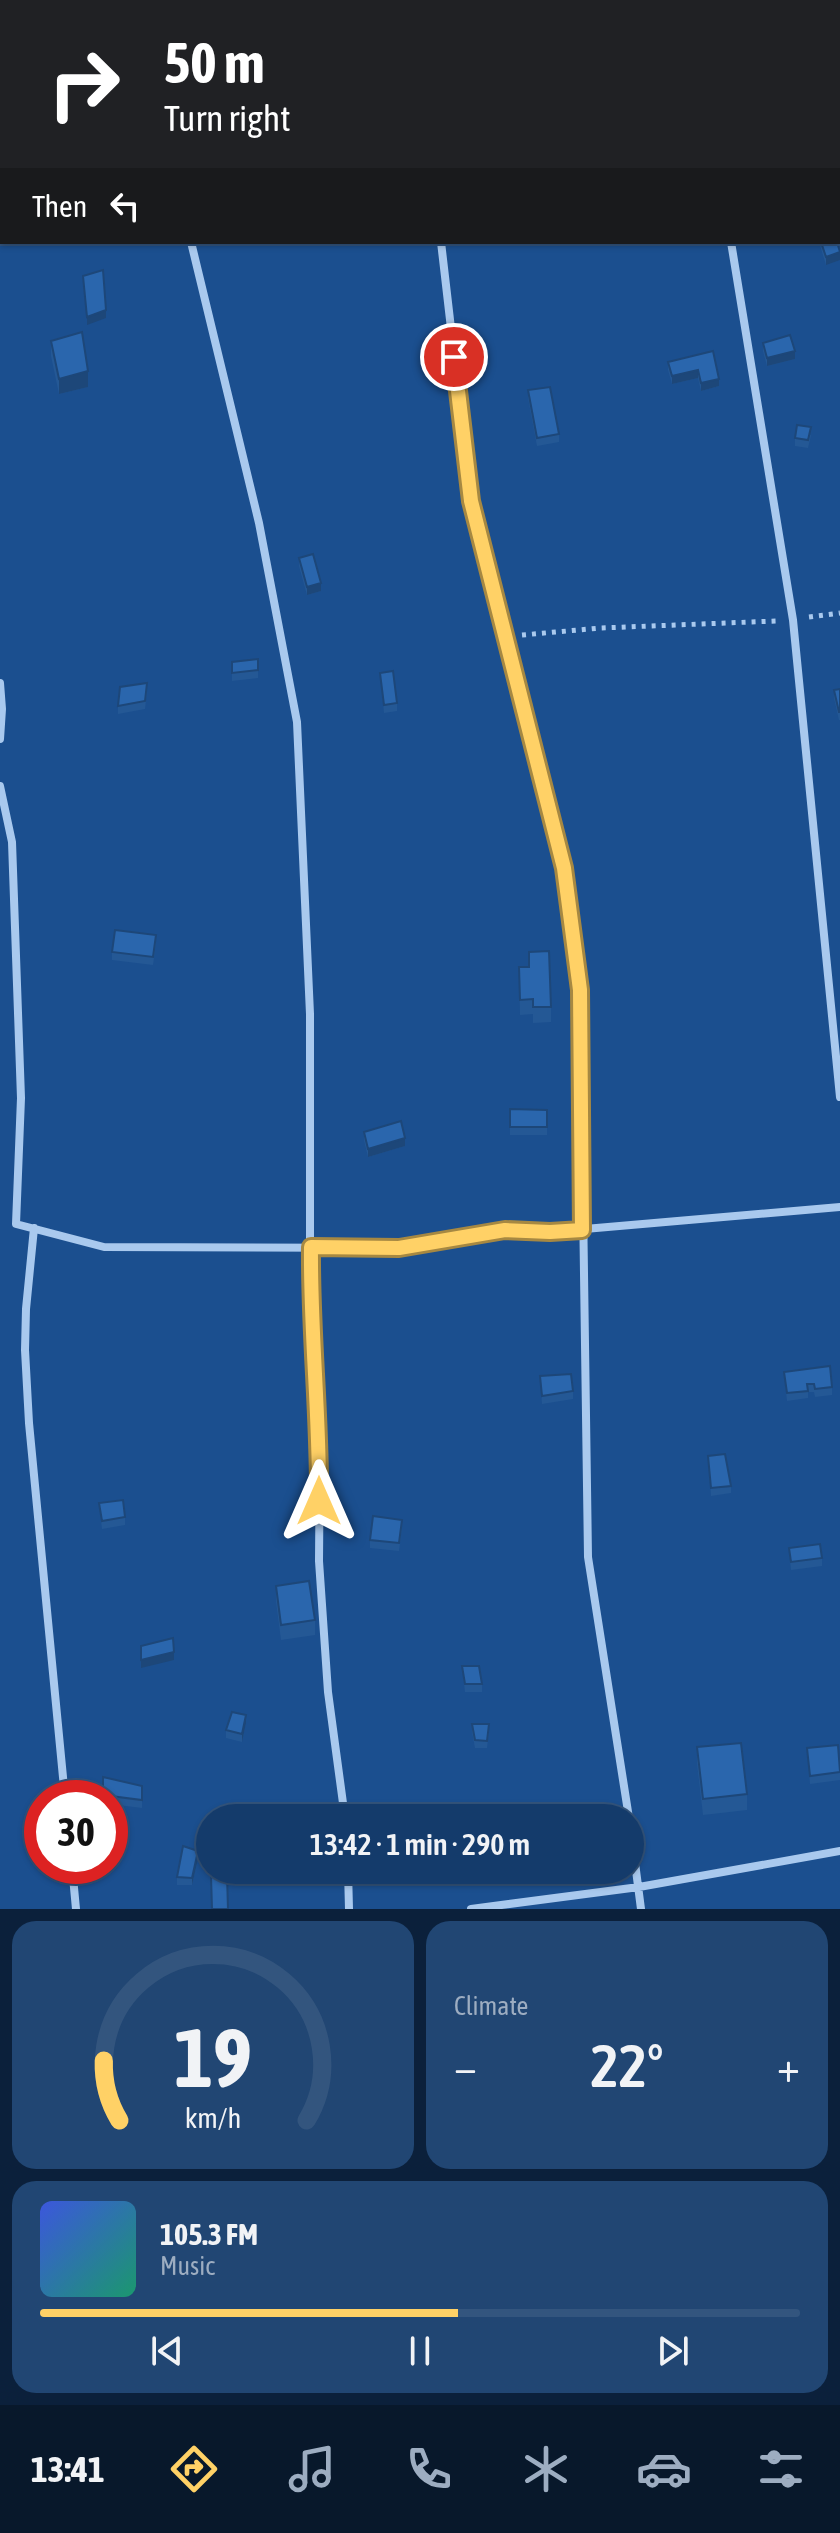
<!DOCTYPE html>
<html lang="en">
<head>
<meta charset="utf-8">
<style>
  :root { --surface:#143b6b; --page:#214673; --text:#f1f3f6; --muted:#9dadc1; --line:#33557e; --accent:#ffd166 }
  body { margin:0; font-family:"Asap Condensed",sans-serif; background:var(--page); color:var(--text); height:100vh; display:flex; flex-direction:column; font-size:30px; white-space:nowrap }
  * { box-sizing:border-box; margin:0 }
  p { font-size:26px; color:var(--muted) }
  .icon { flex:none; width:44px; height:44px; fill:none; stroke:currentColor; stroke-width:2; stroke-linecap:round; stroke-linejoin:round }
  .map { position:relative; height:1909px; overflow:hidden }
  .drawer { display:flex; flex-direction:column; gap:12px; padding:12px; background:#0b203b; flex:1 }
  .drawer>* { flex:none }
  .hud { position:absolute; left:0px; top:0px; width:840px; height:244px; box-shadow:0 2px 6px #0004,0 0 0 2px var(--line); background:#202124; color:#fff; overflow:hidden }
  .speed { position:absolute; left:24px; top:1780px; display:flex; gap:16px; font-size:40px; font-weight:700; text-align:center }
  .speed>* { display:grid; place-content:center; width:104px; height:104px; border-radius:50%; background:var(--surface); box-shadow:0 2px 6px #0004,0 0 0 2px var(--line); line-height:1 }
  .speed .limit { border:12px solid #d22; background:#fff; color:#111 }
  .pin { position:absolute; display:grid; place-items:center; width:68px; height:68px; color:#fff; margin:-34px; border:4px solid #fff; border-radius:50%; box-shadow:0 2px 8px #0007 }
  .me { position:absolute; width:88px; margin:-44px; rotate:0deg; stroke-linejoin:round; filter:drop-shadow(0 0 6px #0008) }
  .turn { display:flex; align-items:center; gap:28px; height:168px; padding:0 32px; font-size:36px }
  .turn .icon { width:104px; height:104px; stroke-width:2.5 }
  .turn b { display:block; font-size:56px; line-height:68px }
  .then { display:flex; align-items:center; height:76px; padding:0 32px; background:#0003; gap:16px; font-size:30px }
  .big { font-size:60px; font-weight:600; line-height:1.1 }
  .drawer .tile { flex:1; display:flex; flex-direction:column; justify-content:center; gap:12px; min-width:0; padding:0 28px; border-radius:24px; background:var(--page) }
  .drawer .dial { align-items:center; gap:0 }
  .dial svg { height:208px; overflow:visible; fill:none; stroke:var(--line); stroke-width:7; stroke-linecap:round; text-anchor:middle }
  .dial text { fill:var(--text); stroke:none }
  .song { display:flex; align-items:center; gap:24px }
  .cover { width:96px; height:96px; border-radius:12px; background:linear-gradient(135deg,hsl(230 70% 55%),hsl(160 70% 35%)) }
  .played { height:8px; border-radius:4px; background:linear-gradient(90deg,var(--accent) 55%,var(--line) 55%) }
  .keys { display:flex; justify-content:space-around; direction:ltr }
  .heat { display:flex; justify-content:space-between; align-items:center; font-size:44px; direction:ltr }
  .drawer .tiles { flex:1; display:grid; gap:12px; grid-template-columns:1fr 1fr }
  .tile:last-child { grid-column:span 2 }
  .trip { position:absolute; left:196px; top:1804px; width:448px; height:80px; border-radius:40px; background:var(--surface); box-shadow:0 2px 6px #0004,0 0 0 2px var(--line); font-weight:600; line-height:80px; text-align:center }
  .menu { display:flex; height:128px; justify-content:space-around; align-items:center; background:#08182b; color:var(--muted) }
  .menu .icon { width:56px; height:56px }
  .menu .selected { color:var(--accent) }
  .menu b { font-size:36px; color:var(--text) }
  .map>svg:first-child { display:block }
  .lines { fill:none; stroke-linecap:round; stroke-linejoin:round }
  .path { stroke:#a9c9ee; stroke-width:5; stroke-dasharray:4 6; stroke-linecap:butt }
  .street { stroke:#a9c9ee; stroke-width:8 }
  .wall { fill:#245895 }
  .shaded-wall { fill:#1d4779 }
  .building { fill:#2a66ad; stroke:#1d4779; stroke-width:2 }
  .route-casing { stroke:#a68842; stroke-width:20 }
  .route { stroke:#ffd166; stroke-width:14 }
</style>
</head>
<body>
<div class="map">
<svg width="840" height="1909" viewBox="0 0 840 1909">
  <rect width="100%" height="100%" fill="#1b4f8f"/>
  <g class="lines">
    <path class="path" d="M493,0V2
      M809,617L840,613
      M522,635L601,628L776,621"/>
    <path class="street" d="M150,0V2
      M838,4H840
      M191,242L259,523L297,722L310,1014V1301L320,1441L319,1561L328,1692L345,1818
      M441,242L471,501L564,868L580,990L588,1557L629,1818
      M731,242L793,620L840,1097
      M0,683L2,709L0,739
      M0,786L12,842L21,1098L16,1224L104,1247L399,1248L505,1230L550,1232L840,1207
      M34,1228L26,1309L25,1350L29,1423L65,1798
      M630,1824L641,1909
      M72,1866L76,1909
      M348,1870L349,1909
      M471,1909L639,1887L840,1851"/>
  </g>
  <path class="wall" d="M819,242H837L826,265Z
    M51,341L88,387L59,394L51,356Z
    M763,343L795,359L767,366L763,351Z
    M668,362L719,379V386L701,391L698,378L672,384L668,370Z
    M528,390L559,434V442L537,446L528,398Z
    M811,435L808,448L795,446V438Z
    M299,558L321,591L307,595L299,566Z
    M258,659V678L232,681V662Z
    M380,673L397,703V711L384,713Z
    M840,689V720H839L834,698V690Z
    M147,691L145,709L118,714V706Z
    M156,943L153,965L112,960V952Z
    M519,967L551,1007V1022L533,1023V1014L520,1015Z
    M510,1109L547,1110V1135H510Z
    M364,1132L405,1146L368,1157L364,1140Z
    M784,1372L832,1387V1395L815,1397L814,1392H808V1398L787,1401Z
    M540,1376L573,1391V1399L542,1404Z
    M708,1456L731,1486V1493L711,1496Z
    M99,1503L125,1517V1525L102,1529Z
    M402,1528L399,1551L370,1548V1540Z
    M789,1548L822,1558V1566L791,1570Z
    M276,1586L315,1620V1635L281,1640L276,1601Z
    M462,1666L482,1684V1692H465Z
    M246,1723L242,1742L226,1738V1730Z
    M472,1724L489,1732L487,1748H475L472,1732Z
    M697,1747L747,1794V1810L703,1815L697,1763Z
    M807,1748L840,1770V1780L810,1784Z
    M142,1786V1808L110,1804V1798H103V1795Z
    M198,1859L192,1885H177V1877Z"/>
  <path class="shaded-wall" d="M840,252V260L826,265V257Z
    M106,310V318L87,325V317Z
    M795,351V359L767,366V358Z
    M698,370V378L672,384V376Z
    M88,371V387L59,394V379Z
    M719,379V386L701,391V383Z
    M321,583V591L307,595V587Z
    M405,1138V1146L368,1157V1149Z
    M174,1652V1660L141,1668V1660Z
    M246,1715V1723L242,1742V1734Z
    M198,1851V1859L192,1885V1878Z"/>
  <path class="building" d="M821,242H837L840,252L826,257Z
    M103,270L106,310L87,317L83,276Z
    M82,332L88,371L59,379L51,341Z
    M790,335L795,351L767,358L763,343Z
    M713,351L719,379L701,383L698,370L672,376L668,362Z
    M550,387L559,434L537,438L528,390Z
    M797,425L811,427L808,440L795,438Z
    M313,554L321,583L307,587L299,558Z
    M258,659V670L232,673V662Z
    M393,671L397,703L384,705L380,673Z
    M147,683L145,701L118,706L120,687Z
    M840,689V712H839L834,690Z
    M115,930L156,935L153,957L112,952Z
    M549,951L551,1007H533V999L520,1000L519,967H529V952Z
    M510,1109L547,1110V1127H510Z
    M401,1121L405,1138L368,1149L364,1132Z
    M830,1366L832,1387L815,1389L814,1384H807L808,1391L787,1393L784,1372Z
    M571,1374L573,1391L542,1396L540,1376Z
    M725,1454L731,1486L711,1488L708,1456Z
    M123,1500L125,1517L102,1521L99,1503Z
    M373,1516L402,1520L399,1543L370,1540Z
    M820,1544L822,1558L791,1562L789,1548Z
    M309,1581L315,1620L281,1625L276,1586Z
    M173,1638L174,1652L141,1660V1646Z
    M462,1666H479L482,1684H465Z
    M232,1712L246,1715L242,1734L226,1730Z
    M472,1724H489L487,1741L475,1740Z
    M741,1743L747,1794L703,1799L697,1747Z
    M838,1745L840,1772L810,1776L807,1748Z
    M103,1777L142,1786V1800L103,1795Z
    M183,1846L198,1851L192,1878L177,1877Z
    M227,1875L228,1909H212L211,1876Z"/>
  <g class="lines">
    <g class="route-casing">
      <path id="route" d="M319,1501C320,1416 310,1332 311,1247L399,1248L505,1230L550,1232L582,1230L580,990L564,868L471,501L454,357"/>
    </g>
    <use href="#route" class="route"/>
  </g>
</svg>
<div class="speed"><div class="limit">30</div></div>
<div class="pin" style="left:454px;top:357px;background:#d93025"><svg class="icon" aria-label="arrive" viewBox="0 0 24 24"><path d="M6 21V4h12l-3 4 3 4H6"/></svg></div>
<svg class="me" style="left:319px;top:1501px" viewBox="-20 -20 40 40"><path d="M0-17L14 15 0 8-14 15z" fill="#ffd166" stroke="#fff" stroke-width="4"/></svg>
<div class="trip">13:42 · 1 min · 290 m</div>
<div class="hud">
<div class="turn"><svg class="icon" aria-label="right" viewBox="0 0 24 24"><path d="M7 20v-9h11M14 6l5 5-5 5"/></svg><div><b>50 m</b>Turn right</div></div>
<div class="then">Then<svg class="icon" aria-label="left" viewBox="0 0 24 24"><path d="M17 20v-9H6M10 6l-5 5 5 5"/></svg></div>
</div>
</div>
<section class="drawer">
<div class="tiles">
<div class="tile dial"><svg viewBox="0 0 100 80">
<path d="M14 69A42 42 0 1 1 86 69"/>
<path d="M14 69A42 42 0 0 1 8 46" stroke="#ffd166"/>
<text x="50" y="56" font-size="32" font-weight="700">19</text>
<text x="50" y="72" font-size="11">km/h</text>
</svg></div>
<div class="tile"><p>Climate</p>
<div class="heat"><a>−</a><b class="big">22°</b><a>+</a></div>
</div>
<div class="tile">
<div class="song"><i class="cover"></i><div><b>105.3 FM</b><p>Music</p></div></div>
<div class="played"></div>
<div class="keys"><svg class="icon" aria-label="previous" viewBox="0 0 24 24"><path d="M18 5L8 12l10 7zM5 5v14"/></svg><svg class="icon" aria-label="pause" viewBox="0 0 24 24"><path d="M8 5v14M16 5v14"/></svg><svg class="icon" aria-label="next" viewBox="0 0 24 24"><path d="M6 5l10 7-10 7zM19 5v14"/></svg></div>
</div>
</div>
</section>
<nav class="menu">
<b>13:41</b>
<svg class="icon selected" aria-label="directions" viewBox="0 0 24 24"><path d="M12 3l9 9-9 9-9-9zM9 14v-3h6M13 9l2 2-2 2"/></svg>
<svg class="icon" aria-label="music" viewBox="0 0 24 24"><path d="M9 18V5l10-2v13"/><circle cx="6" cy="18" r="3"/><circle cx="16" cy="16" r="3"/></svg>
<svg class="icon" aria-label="phone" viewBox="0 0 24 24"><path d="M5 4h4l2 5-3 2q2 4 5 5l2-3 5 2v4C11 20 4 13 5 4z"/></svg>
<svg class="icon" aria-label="climate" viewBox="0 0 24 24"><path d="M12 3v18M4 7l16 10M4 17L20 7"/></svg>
<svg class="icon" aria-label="car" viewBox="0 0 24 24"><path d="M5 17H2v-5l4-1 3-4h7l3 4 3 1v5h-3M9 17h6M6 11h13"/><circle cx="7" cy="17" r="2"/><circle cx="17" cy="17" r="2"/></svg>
<svg class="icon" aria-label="filters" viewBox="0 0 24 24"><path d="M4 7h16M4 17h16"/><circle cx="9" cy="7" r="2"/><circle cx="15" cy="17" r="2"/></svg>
</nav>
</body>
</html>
